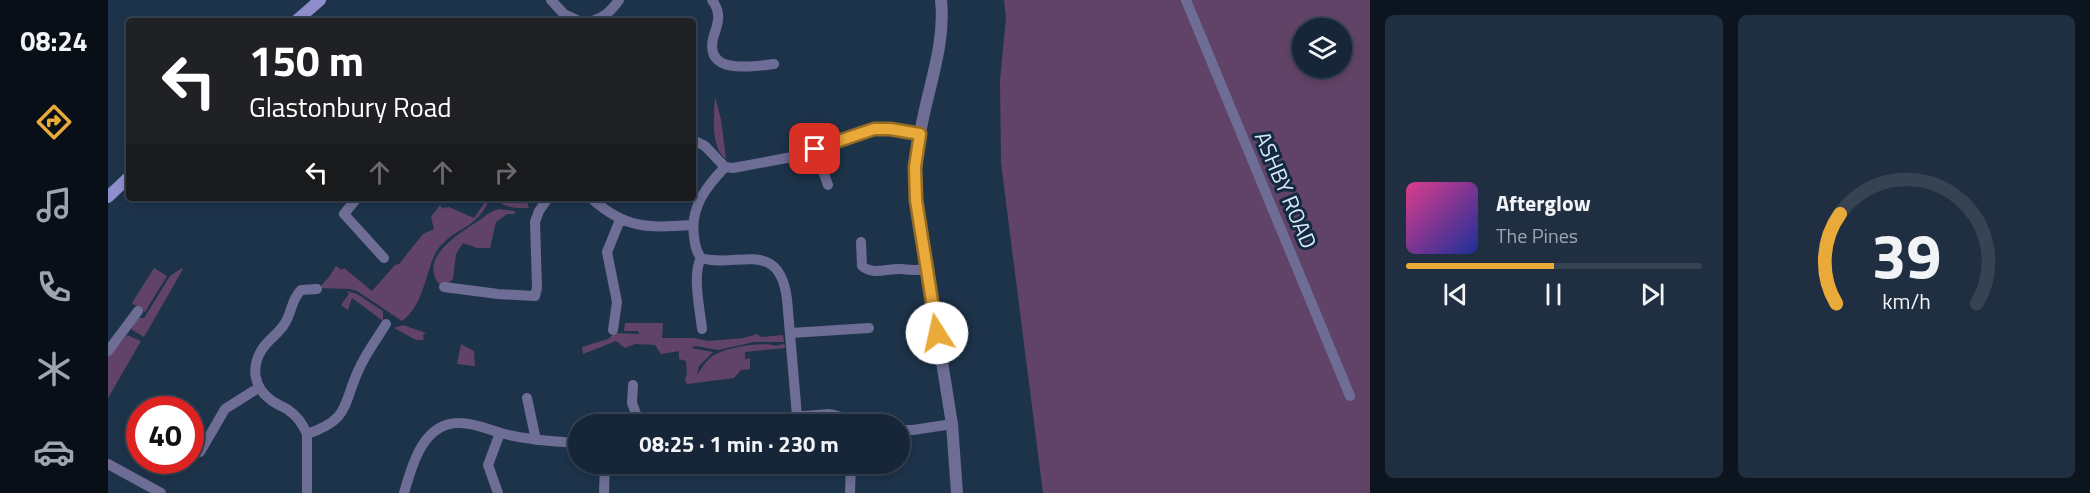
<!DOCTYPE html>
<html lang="en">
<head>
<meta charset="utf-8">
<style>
  :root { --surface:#162638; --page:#1f2e40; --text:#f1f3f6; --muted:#9ea5ae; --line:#354353; --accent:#eaaa39 }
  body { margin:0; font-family:"Titillium Web",sans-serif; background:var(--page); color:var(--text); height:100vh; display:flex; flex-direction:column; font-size:22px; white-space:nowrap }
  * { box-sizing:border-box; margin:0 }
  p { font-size:20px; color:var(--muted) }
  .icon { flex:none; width:33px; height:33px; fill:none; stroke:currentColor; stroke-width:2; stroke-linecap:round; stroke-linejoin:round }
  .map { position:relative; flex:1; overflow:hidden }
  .drawer { display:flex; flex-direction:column; gap:15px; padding:15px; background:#0c151f; width:720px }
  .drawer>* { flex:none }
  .hud { position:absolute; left:18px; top:18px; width:570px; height:183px; border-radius:6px; box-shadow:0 3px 9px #0003,0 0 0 2px var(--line); background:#202124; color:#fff; overflow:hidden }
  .fabs { position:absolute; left:1184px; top:18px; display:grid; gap:12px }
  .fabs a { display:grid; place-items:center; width:60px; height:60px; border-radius:50%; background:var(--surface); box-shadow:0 3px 9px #0003,0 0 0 2px var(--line); font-size:30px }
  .speed { position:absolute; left:18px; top:396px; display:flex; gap:12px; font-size:30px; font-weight:700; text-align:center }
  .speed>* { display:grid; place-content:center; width:78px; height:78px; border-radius:50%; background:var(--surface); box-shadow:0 3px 9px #0003,0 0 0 2px var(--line); line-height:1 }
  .speed .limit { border:9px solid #d22; background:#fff; color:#111 }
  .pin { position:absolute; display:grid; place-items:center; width:51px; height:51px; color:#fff; margin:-26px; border-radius:12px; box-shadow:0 3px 9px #0006 }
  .me { position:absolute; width:66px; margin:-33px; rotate:350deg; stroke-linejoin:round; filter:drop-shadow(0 0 4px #0008) }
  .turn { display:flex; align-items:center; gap:21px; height:126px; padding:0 24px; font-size:27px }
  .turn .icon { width:78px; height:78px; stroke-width:2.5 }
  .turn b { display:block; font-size:42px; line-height:51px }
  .lanes { display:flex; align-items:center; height:57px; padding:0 24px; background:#0003; justify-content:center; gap:30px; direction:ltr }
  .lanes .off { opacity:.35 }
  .drawer .card { flex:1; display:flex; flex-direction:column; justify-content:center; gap:9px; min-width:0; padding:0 21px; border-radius:9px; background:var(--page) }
  .drawer .dial { align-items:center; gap:0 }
  .dial svg { height:156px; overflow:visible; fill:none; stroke:var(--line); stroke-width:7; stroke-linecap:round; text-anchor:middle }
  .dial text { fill:var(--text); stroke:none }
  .song { display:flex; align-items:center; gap:18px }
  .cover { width:72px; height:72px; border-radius:9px; background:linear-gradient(135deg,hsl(330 70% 55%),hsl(230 70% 35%)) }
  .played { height:6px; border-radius:3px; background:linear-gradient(90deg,var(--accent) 50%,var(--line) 50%) }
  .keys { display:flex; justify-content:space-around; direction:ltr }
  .drawer .tiles { flex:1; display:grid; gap:15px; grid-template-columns:repeat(2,1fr) }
  .trip { position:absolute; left:460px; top:414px; width:342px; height:60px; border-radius:30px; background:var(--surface); box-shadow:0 3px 9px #0003,0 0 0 2px var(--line); font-weight:700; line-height:60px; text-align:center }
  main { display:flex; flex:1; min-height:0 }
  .dock { display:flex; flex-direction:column; width:108px; justify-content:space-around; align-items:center; background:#090f16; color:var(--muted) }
  .dock .icon { width:42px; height:42px }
  .dock .on { color:var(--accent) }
  .dock b { font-size:27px; color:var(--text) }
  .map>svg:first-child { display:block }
  .green { fill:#614368; fill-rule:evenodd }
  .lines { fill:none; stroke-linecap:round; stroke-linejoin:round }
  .minor { stroke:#6e6d95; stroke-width:10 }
  .tertiary { stroke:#6e6d95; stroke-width:12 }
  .secondary { stroke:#8f8ecd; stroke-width:12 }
  .route-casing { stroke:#986e25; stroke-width:15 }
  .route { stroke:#eaaa39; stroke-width:10 }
  .labels { text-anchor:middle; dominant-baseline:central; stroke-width:6; stroke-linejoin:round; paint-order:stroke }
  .street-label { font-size:22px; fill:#d9e7f6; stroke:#13293f }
</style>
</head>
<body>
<main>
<nav class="dock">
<b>08:24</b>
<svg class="icon on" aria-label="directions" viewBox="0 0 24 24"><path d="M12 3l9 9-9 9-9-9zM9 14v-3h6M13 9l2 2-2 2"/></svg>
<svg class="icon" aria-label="music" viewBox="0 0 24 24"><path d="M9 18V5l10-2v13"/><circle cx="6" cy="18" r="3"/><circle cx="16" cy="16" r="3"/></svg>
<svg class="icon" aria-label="phone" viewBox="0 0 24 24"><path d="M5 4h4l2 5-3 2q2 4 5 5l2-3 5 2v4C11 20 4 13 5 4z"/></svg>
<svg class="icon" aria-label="climate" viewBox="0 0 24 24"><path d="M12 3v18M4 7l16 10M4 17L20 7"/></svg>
<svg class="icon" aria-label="car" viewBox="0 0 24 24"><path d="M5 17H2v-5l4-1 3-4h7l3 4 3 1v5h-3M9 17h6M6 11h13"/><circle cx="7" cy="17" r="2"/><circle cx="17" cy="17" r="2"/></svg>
</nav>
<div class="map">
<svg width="1262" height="493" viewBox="0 0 1262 493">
  <rect width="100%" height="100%" fill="#1d334a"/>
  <path class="green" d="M896,0H1262V493H935L893,163L892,80L898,18ZM1194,28H1233V68H1194Z
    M607,97L613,119L618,159C602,147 606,116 607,97Z
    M380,198H382C378,207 374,214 366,221C352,232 336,237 327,254C317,275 315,306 294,321L249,291L242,289L211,288L221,277L228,266L234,270L236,268L264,291L287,265L291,264L315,234L326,229L323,217L332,205L334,208L341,207L366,218Z
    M388,198H418L421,208C408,208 396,209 388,198Z
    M391,209L407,211L406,214H399L388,222L382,248H369L355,243L348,254L345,279L338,285L331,284C311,258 349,235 367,223C376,218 380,212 391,209Z
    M46,268L59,276L37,312L24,303Z
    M74,268L75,269L36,337L24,330L23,325L29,318H36L62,276Z
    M239,291L249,294L275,311V321L244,298L240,310L233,305L241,294Z
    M517,323H555L554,338H586L600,341L636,338L649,334L653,337L675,335L676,342H646L610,350L588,346L583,348L605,352L591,366L589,375C594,367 600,358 608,354C621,347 656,341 669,346L674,344L677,345V348L637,352V359L642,358V369L633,370L626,378L579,384L577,380L579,374L578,361L571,359V351L553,354L547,345L527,344L517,348L508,341L475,354L474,347L500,339L507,333L531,334L530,331H516Z
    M295,325L318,333L315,335L316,340H308L286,328Z
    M19,335L33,341L0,398V356Z
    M353,344L366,351L367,366L349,364Z"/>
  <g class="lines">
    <path class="minor" d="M443,0L456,14L471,21
      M604,0C615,15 609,24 605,39C597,76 647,66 666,64
      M1078,0L1242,396
      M484,21C497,17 503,11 511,0
      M585,140L597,146L617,167
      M707,149L720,185
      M249,198L236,214L276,258
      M483,198C517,229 540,228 584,225
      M753,242L754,266C766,276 779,268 793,269C802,270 808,271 818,269
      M593,258C629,269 671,237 679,299L689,416
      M336,287L390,294L427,296L429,288L427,222L431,211L440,198
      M594,329C592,310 584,274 593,258C588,251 587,245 586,237C582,207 598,187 617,167L625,168L684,157L766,129H782L812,134
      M505,330L509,302L499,252L512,220
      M683,333L761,328
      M0,351L30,311
      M525,385L524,403L532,424
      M419,398L428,440
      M570,424L605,418L655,419L722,414L761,424
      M792,430H805L844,424
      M199,434C243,419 234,405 251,369C258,353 269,339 278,324
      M82,451L87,453L92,452L117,409L150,388
      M0,464L53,493
      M199,493V434C195,424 188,415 179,409C174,406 168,404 163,400C146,388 143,368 153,351C159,340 171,334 177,323C184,312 183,300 193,290L209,289
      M296,493C304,465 315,422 352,423C366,423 379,429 393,433C418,440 445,441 471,443
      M390,493L380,465L392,433
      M496,493L497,464
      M742,493L743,464"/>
    <path class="tertiary" d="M833,0C838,45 819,90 812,134C808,156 807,178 808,200L844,424L849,493"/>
    <path class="secondary" d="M188,21L212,0
      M0,197L21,177"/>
  </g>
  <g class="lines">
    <g class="route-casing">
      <path id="route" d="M707,149L766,129H782L812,134L807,167L808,200L829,333"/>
    </g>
    <use href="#route" class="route"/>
  </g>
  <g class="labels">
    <g class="street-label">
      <text transform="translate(1178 190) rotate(67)">ASHBY ROAD</text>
    </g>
  </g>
</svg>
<div class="fabs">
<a><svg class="icon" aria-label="layers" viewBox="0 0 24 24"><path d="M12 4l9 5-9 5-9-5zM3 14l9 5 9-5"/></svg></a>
</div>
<div class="speed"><div class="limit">40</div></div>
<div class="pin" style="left:707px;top:149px;background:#d93025"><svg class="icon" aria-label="arrive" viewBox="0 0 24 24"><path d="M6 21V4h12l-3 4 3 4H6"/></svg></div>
<svg class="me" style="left:829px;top:333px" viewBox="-20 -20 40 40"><circle r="19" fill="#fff"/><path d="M0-13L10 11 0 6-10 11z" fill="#eaaa39"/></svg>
<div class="trip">08:25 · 1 min · 230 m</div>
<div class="hud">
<div class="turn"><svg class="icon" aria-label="left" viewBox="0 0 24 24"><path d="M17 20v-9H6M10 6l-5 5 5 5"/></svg><div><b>150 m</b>Glastonbury Road</div></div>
<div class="lanes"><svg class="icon" aria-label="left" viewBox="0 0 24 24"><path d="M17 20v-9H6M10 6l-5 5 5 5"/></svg><svg class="icon off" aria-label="ahead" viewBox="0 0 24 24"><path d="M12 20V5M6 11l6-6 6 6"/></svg><svg class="icon off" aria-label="ahead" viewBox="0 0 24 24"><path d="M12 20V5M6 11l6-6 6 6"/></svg><svg class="icon off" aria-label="right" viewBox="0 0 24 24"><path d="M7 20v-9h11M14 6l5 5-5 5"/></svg></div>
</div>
</div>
<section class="drawer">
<div class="tiles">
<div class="card">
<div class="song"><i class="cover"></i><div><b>Afterglow</b><p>The Pines</p></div></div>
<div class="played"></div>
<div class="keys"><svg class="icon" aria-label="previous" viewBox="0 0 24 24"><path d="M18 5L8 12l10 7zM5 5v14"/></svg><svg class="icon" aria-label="pause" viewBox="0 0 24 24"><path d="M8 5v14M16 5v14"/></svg><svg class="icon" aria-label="next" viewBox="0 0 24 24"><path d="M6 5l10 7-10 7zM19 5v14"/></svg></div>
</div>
<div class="card dial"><svg viewBox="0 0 100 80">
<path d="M14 69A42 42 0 1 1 86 69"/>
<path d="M14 69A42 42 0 0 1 16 23" stroke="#eaaa39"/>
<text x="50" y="56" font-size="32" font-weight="700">39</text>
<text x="50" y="72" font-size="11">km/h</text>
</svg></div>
</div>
</section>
</main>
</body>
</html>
